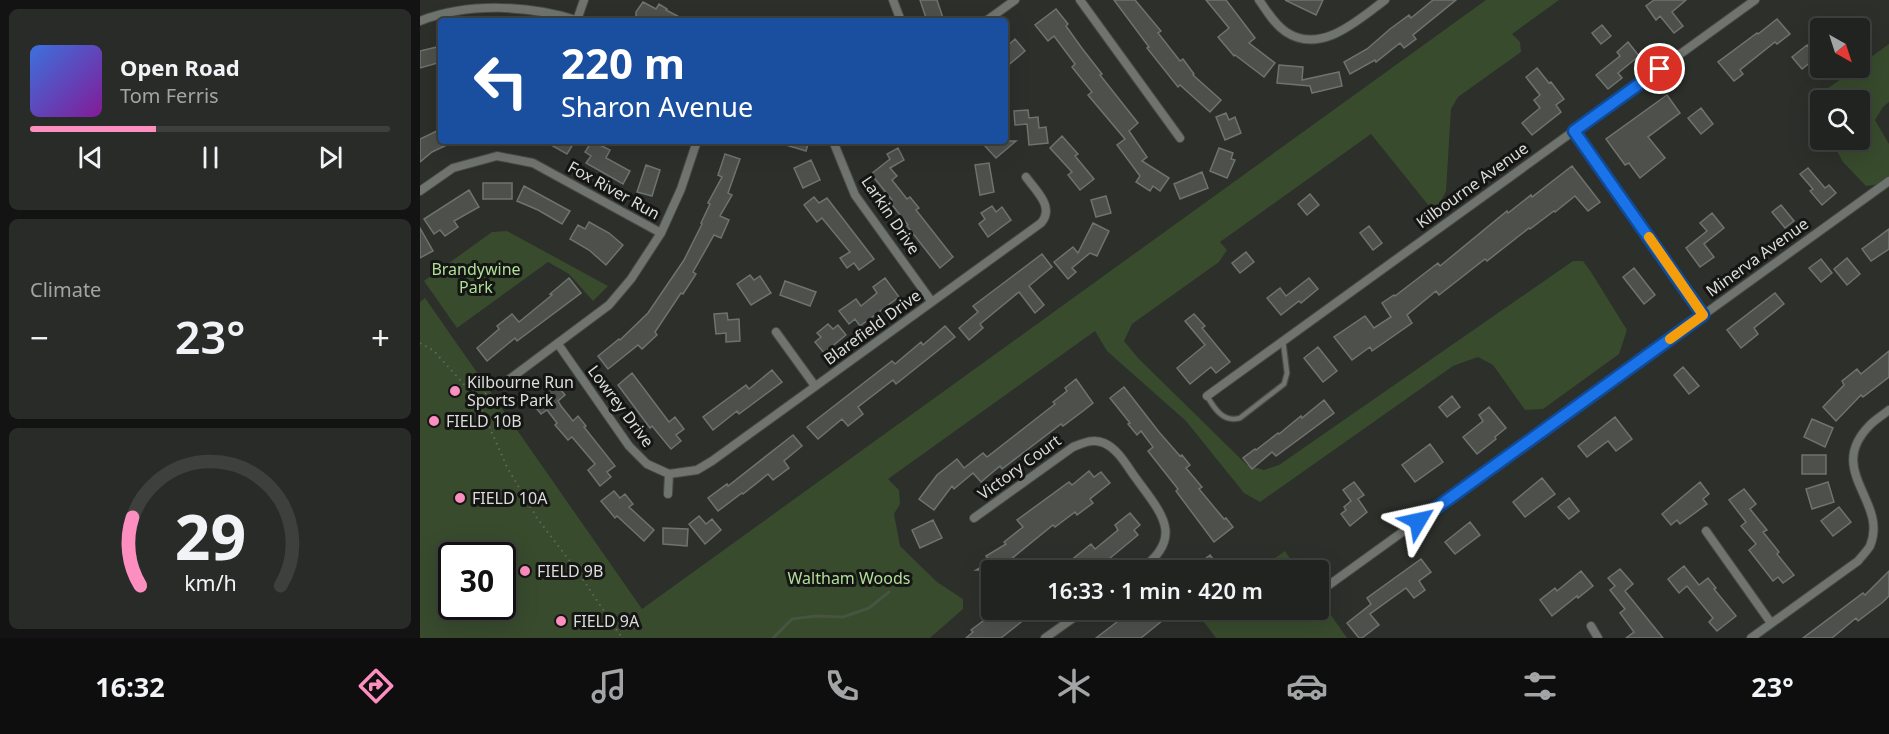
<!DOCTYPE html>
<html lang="en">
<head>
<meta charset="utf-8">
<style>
  :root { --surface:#212320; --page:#292b29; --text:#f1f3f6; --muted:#a2a4a5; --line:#3e403e; --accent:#fd8ec0 }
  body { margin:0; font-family:"Noto Sans",sans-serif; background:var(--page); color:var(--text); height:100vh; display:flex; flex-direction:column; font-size:22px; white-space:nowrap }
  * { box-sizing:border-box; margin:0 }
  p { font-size:20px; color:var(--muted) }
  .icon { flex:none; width:33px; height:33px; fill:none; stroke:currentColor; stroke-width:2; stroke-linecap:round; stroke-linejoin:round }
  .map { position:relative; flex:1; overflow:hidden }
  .drawer { display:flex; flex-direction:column; gap:9px; padding:9px; background:#121312; width:420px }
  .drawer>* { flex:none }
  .banner { position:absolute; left:18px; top:18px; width:570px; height:126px; border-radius:6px; box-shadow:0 6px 24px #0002,0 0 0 2px var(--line); background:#1a4fa0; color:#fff; overflow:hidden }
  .needle { width:39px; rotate:141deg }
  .fabs { position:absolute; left:1390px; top:18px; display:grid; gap:12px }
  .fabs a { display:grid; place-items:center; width:60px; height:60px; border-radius:6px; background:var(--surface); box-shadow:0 6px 24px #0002,0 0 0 2px var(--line); font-size:30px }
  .speed { position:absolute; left:18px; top:542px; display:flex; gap:12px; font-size:30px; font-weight:700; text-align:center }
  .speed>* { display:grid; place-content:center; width:78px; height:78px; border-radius:50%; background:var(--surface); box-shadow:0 6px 24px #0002,0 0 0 2px var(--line); line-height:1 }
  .speed .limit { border:3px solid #111; border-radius:9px; background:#fff; color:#111 }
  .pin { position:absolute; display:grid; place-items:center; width:51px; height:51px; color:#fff; margin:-26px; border:3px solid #fff; border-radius:50%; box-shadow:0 2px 6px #0007 }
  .me { position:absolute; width:66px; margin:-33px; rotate:54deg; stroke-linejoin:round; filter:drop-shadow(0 0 4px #0008) }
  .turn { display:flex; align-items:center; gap:21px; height:126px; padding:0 24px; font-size:27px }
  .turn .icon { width:78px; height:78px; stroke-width:2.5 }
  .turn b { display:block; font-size:42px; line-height:51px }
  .big { font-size:45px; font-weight:600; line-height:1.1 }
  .drawer .widget { flex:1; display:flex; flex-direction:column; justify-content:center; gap:9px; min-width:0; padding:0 21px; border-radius:9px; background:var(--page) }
  .drawer .dial { align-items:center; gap:0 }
  .dial svg { height:156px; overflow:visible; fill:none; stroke:var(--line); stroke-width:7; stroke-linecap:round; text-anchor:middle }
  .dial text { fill:var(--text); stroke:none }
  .song { display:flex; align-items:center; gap:18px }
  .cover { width:72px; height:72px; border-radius:9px; background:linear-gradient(135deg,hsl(220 70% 55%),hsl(290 70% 35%)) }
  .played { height:6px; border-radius:3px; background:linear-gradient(90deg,var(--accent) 35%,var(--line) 35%) }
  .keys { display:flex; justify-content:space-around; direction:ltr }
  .heat { display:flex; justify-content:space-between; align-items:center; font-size:33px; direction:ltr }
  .trip { position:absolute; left:561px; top:560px; width:348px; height:60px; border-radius:6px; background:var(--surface); box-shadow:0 6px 24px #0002,0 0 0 2px var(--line); font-weight:600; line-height:60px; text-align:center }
  .menu { display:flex; height:96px; justify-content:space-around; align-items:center; background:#0d0e0d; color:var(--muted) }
  .menu .icon { width:42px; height:42px }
  .menu .current { color:var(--accent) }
  .menu b { font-size:27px; color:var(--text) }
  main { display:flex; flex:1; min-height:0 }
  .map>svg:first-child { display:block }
  .green { fill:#384b2d; fill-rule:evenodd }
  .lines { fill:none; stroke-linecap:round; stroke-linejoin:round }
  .stream { stroke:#475441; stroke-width:3 }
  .building { fill:#4d504b; stroke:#6f736e; stroke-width:1.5 }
  .service-casing { stroke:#484a46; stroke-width:7 }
  .minor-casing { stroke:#484a46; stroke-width:10 }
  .path { stroke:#636661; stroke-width:2; stroke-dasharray:1.5 4.5; stroke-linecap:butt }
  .service { stroke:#70746e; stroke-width:4.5 }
  .minor { stroke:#70746e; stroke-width:8 }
  .route-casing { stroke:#114b97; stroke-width:15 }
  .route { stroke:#1a73e8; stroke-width:10 }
  .slow { stroke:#f59e0b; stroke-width:10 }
  .poi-dot { fill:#fd8ec0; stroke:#151614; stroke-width:2 }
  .labels { text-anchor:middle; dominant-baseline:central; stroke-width:6; stroke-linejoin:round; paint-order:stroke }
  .street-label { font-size:16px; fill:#dbddd9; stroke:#151614 }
  .park-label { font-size:16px; fill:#b1df99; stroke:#151614 }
  .poi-label { font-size:16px; fill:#dbddd9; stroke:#151614; text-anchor:start }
</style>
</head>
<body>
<main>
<section class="drawer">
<div class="widget">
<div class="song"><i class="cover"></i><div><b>Open Road</b><p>Tom Ferris</p></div></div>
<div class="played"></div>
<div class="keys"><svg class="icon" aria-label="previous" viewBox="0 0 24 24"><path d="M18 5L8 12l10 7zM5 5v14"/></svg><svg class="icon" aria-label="pause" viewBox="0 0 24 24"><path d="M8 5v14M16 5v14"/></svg><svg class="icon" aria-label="next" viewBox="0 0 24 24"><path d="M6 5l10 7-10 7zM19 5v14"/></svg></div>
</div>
<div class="widget"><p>Climate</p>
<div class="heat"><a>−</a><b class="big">23°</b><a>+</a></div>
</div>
<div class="widget dial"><svg viewBox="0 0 100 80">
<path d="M14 69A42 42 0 1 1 86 69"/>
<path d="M14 69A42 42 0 0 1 10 34" stroke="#fd8ec0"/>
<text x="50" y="56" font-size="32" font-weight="700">29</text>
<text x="50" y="72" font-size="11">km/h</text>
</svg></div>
</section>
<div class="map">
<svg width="1469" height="638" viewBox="0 0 1469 638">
  <rect width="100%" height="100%" fill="#2c2f2a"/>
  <path class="green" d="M1066,0H1139L1092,34L1100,42L1101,52L1038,97L1031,109L1026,191L1019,205L1009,206L951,134L800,242L807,250L799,262L712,324L704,341L719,359L827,465L844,470L859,465L1153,261H1163L1171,272L1207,330L1199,354L1123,409L1105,410L1073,365L1058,357L1033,366L840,502L824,493L766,421L687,351L675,331L468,479L479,490L480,504L474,514L480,546L517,582L543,599V609L510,638H0V302L5,298L222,609ZM32,555H82V606H32Z
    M1469,44V102L1463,107L1455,120L1469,144V176L1461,184L1446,186L1423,162L1411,140H1440V100H1401V122L1395,110L1401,93L1437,68H1440V65Z
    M87,231L188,286L173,301L149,274L128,262L37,328L4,281L72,232Z
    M865,551L878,570H838Z
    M899,598L927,638H796L778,614L785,609H898Z"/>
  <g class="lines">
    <path class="stream" d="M353,638L372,619L396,616L423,617L449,608L469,592"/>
  </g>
  <path class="building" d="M500,0H517L523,18L507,21Z
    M694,0H715L741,31L738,33L760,61L763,59L774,74L773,75L801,100L790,112L760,85L758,87L727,48L729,47Z
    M786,0H806L835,38L829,43L855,63L844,77L815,55L814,56L798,37L809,28Z
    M865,0H903L896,15Z
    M1013,0H1036L993,35L996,39L984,48L980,43L956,62L955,60L930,74L924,62L947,49L970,29L989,15L991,18Z
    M1234,0H1266L1252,12L1263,26L1254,33L1240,16L1236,20L1226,6Z
    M223,2L236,9L239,4L247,9L246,10L267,21H225L216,16V12Z
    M636,9L648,24L646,26L661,47L682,74L680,75L718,123L709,131L727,157L722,161L749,178L740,191L733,186L730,191L716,182L720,176L697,145L705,139L668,95L672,92L652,67L655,64L634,36L628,41L615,25Z
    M1357,19L1370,34L1357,44L1355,42L1320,70L1323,74L1314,81L1298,62L1337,33L1338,34Z
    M1182,25L1191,36L1181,44L1172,33Z
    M595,39L605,51L585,68V48Z
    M1208,42L1219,56L1198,73L1202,78L1188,89L1176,75L1200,56L1197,52Z
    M1387,45L1397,57L1382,69L1372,57Z
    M21,46V62L0,68V51Z
    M859,65L883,67L882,80L919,72L922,86L892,93L890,86L857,83Z
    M1117,68L1129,83L1131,82L1144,99L1136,105L1141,112L1112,135L1102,123L1120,108L1114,100L1120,95L1106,77Z
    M1247,95L1260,113L1228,137L1245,158L1220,178L1209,163L1205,165L1186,139Z
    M1281,108L1293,124L1281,134L1268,118Z
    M608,110L609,118L618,117L619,128L626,127L628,143L609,145L607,124L595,125L594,111Z
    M806,113L809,120L815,117L821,133L805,140L796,117Z
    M21,129V141H35L12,152L0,162V139Z
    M642,136L658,154L655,156L674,179L660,190L648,175L652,172L630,148Z
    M124,141H155L147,154Z
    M172,141L190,150L186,158L210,171L203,184L166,163L171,156L165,152Z
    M359,141H389L386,151L359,143Z
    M570,141H596L576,158L565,146Z
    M478,148L484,160L470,168L477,176L472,180L487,199L490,197L499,208L496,210L533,257L520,268L487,226L488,225L469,201L472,200L451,174L470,159L467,154Z
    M799,148L813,153L811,159L815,160L807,178L790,171Z
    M305,154L320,159L308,193L312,195L300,216L309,220L301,238L294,235L273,272L276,274L263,294L261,293L235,332L237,335L222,349L218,345L188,369L178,356L199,339L200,340L228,313L264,260L282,224L281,223L290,204L288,203L302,177L298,175Z
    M391,160L400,180L383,188L374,168Z
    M569,163L574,192L560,195L555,165Z
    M226,165L240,170L232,196L217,192Z
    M1152,166L1180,202L1168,211L1155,196L1135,212L1134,211L1110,229L1109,228L1067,261L1065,259L1019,295L1016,291L987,315L992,323L952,351L950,347L932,360L914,337L945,316L954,328L971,317L962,303L974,295L975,296L1018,263L1020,266L1087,211L1088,213L1111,195L1112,197Z
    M1388,168L1405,188L1409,185L1416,193L1402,205L1390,191L1393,189L1380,174Z
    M782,172L788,188L760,199L754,184Z
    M63,183H92V199H63Z
    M104,186L150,211L142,224L118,210L97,201Z
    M49,190L59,207L34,221L38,227L25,236L20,230L14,234L4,219Z
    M890,194L899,205L887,215L878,204Z
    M686,196L691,213L676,217L671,200Z
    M394,197L399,203L407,198L454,259L439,270L434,263L427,268L420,258L430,252L402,218L397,222L384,205Z
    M1361,205L1374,221L1365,228L1352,212Z
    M572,206L576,212L582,207L591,220L568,237L559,224L565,219L561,213Z
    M1292,213L1304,228L1284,244L1294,257L1280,267L1266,248L1287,231L1280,223Z
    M169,222L189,233L203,245L186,265L169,250L150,239L158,225L165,229Z
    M673,223L689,231L677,256L670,253L652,268L656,272L648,279L634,262L653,247L658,253Z
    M949,226L962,243L953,250L940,233Z
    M0,228L13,251L0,258Z
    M1469,229V249L1451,261L1442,249Z
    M826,252L834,262L820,273L812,263Z
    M622,254L632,267L609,286L624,305L615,313L599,292L560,324L563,328L549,340L539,328L558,312L553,306Z
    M1427,258L1440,274L1427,285L1414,269Z
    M1401,259L1412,273L1401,282L1389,268Z
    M1214,268L1235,295L1224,304L1203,277Z
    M330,275L334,280L340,276L351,293L331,305L317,284Z
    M149,278L161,293L97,341L95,338L67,361L57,348L79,329L77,326L92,314L99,322L132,295L130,294Z
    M465,278L479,297L440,326L435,319L429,324L419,311L436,299L441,306L457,293L453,287Z
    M889,278L898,289L881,303L879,301L861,315L847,298L860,288L866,296Z
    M365,281L396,292L390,306L360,295Z
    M1355,293L1364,304L1334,328L1338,334L1321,348L1307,330Z
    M307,313L308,320L319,319L320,341L306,342V333L296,334L294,314Z
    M774,314L785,326L782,328L810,362L796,373L791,367L770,384L757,368L785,345L765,321Z
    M408,324L413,329L418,325L426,335L404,353L395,342L401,337L397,333Z
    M525,326L535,337L476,384L473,380L438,407L443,414L428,426L422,419L398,439L387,427L472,361L475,364L501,342L503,345Z
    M898,347L917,371L903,382L884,358Z
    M1469,351V377L1443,397L1441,395L1416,421L1403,407L1424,385L1422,381L1437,369L1441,374Z
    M1263,367L1279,386L1269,394L1254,375Z
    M352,370L362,382L319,414L317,411L293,430L283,417L326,385L329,389Z
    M212,373L249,422L255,417L264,429L256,435L261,441L251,449L232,426L230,428L198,385Z
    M656,379L673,403L663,411L643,426L641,424L582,469L580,466L561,482L553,473L534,489L532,486L514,510L499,499L517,475L537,459L544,468L563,453L567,457L635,404L633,402L647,391L645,388Z
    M136,384L145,395L138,401L141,406L153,421L158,416L166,426L164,427L195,466L187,472L191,477L180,486L168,470L175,464L152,437L148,440L135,425L137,423L127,410L121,414L112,403Z
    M704,387L739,432L760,456L762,455L770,465L766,468L782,487L779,489L804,519L806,518L813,527L794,542L756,491L758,489L728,451L733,447L721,431L717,435L708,424L710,423L690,398Z
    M1032,396L1040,407L1027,417L1019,407Z
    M904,400L914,413L856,456L852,452L832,469L823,458L835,449L836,450L858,433L859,434L881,416L882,418Z
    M1069,407L1086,428L1075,437L1076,439L1057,454L1043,437L1063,421L1059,415Z
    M1195,417L1212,439L1196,451L1188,441L1167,457L1158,446Z
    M1392,419L1413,428L1405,447L1384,437Z
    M373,435L382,446L364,461L369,468L353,480L348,474L323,494L322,493L298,511L288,498L307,484L308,486Z
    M1010,444L1023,462L995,482L982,465Z
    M1382,455H1406V474H1382Z
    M669,471L674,477L681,472L690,483L670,499L673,503L657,515L655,512L635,527L633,525L585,564L588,570H556L570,562L566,556L586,544L584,542L603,527L597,520L649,482L652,485Z
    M1122,478L1135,494L1105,517L1093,502Z
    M934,482L944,495L938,499L947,512L930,526L921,514L926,510L924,507L931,501L923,490Z
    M1280,482L1289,494L1283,499L1287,504L1260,524L1257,520L1251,525L1242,514Z
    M1408,482L1414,502L1392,509L1386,489Z
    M1324,489L1336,504L1330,509L1347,530L1343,532L1359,552L1357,554L1374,575L1363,583L1358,577L1353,581L1329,550L1336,544L1321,526L1326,522L1309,500Z
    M194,491L200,498L205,494L213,504L209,507L234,530L224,541L197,516L195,518L181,501Z
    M1149,498L1159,511L1149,519L1138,507Z
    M1419,507L1431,522L1413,536L1401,521Z
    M710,513L720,525L714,530L718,535L689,559L674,570H639L671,544L675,549L698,530L695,525Z
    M279,516L286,524L292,519L301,530L285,544L269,524Z
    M513,520L522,538L500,548L492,530Z
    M1050,522L1060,535L1035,554L1025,542Z
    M243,528L268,529L267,546L243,544Z
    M790,555L801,570H771Z
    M1001,559L1011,572L999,581L1005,590L994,598L986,588L950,614L959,625L942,638H939L927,623L951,604L947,598Z
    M1264,566L1279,585L1288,578L1296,588L1294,589L1316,616L1297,631L1289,622L1293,618L1267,586L1259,593L1248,579Z
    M1200,569L1213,584L1205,591L1243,638H1206L1214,632L1200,613L1205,609L1190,590L1195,586L1188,578Z
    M1161,571L1173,586L1158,598L1157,596L1132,616L1120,600L1135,588L1137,591Z
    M1469,571V596L1463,602L1438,621L1436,618L1412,638H1383L1443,593L1445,595Z
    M579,609H621L607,621L605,619L581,638H546L553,632L551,630Z
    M714,609H751L741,617L743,620L721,638H676Z"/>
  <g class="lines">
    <g class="service-casing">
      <path id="service" d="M787,396C794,408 803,423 820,418L864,384L867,373L863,341"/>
    </g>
    <g class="minor-casing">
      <path id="minor" d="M473,0L481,21
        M660,0L760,138
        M839,0C847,11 854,24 866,32C901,55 938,20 965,0
        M157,20L164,0
        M0,21C49,2 110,5 159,21
        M566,21L595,0
        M1154,131L1283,315
        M413,141L435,195L512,302
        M0,191L33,168L77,156L113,163L241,233
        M356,332L395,386
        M138,344L209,446L227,464L249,474
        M83,384L189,305L211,279L241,233L261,189L277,141
        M787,396L1335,0
        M249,474L277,470L292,461L621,223C635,207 616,191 606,177
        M248,494L249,474
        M554,518L653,447C663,443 673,438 684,443C698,449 707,466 715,477C741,513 766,537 720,570
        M1286,531L1351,623
        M902,590L1469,181
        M1171,626L1178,638
        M625,638L666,609
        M1331,638L1438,561C1442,556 1447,551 1450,546C1469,501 1404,471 1450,425C1456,419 1463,415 1469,410"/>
    </g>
    <path class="path" d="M0,343L14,351L57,399L75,387
      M57,399L87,467L117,518L158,572L202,638"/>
    <use href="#service" class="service"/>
    <use href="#minor" class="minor"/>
  </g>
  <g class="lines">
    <g class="route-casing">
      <path id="route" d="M998,521L1283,315L1154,131L1240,69"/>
    </g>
    <use href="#route" class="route"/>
    <path class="slow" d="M1229,237L1283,315L1250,339"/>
  </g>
  <g class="poi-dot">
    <circle cx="35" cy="391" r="6"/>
    <circle cx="14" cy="421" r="6"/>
    <circle cx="40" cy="498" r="6"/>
    <circle cx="105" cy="571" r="6"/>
    <circle cx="141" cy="621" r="6"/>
  </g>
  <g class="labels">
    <g class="street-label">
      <text transform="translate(1052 185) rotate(-36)">Kilbourne Avenue</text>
      <text transform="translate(194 190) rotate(29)">Fox River Run</text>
      <text transform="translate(471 215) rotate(56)">Larkin Drive</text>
      <text transform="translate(1337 257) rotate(-36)">Minerva Avenue</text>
      <text transform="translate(452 327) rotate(-36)">Blarefield Drive</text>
      <text transform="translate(201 406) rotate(53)">Lowrey Drive</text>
      <text transform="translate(599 467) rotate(-36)">Victory Court</text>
    </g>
    <g class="park-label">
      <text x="56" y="269">Brandywine<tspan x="56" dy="18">Park</tspan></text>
      <text x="429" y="578">Waltham Woods</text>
    </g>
    <g class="poi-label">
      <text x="47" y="382">Kilbourne Run<tspan x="47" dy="18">Sports Park</tspan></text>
      <text x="26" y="421">FIELD 10B</text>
      <text x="52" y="498">FIELD 10A</text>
      <text x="117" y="571">FIELD 9B</text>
      <text x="153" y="621">FIELD 9A</text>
    </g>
  </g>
</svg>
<div class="fabs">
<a><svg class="needle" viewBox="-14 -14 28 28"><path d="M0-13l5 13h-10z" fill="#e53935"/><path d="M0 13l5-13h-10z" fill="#a2a4a5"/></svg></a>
<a><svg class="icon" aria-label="search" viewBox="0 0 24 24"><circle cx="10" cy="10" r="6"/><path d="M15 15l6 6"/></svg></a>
</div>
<div class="speed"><div class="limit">30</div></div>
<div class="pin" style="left:1240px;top:69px;background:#d93025"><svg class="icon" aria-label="arrive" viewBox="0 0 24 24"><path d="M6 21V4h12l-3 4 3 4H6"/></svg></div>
<svg class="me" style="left:998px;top:521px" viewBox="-20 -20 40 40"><path d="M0-17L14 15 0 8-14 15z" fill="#1a73e8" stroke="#fff" stroke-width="4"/></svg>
<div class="trip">16:33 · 1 min · 420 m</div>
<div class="banner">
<div class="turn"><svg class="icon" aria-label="left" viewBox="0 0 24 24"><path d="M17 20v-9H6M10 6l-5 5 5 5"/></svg><div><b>220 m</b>Sharon Avenue</div></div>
</div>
</div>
</main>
<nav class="menu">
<b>16:32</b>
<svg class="icon current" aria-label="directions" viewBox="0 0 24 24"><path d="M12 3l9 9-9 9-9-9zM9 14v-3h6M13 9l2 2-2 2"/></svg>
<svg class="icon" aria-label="music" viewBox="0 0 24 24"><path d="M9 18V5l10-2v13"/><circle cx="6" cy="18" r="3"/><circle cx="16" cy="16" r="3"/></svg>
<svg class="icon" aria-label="phone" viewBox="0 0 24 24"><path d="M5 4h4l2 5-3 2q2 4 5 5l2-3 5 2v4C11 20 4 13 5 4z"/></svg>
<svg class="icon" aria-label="climate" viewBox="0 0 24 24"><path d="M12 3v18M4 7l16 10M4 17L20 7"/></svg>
<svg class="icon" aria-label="car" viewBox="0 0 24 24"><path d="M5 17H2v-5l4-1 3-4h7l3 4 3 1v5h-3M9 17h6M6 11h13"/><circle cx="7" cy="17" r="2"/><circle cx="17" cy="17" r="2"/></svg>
<svg class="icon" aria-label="filters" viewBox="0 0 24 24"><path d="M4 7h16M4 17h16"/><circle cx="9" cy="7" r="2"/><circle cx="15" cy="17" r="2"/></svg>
<b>23°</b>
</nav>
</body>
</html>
